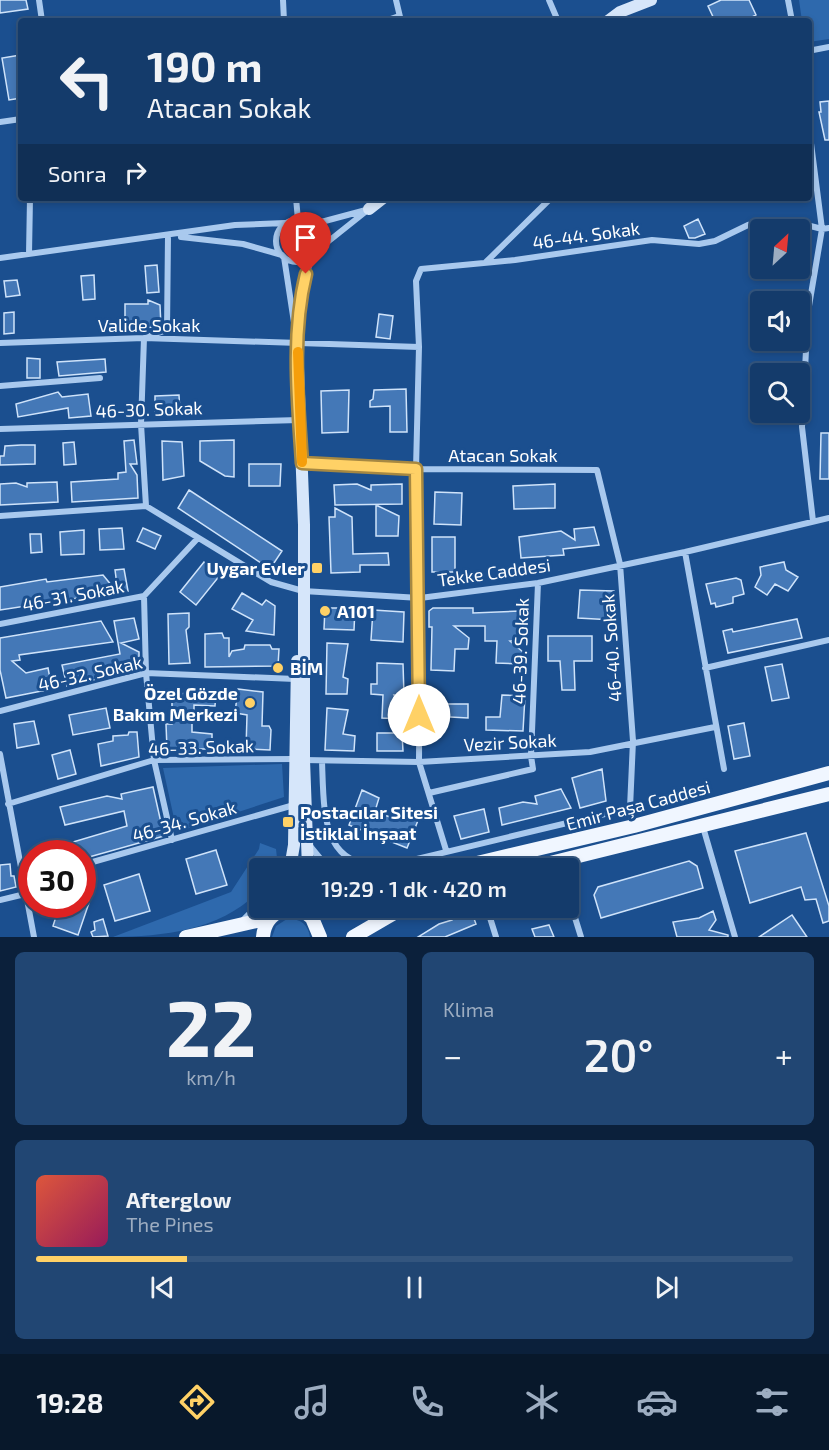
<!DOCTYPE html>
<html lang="tr">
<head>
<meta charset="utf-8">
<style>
  :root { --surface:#143b6b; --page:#214673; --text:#f1f3f6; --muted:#9dadc1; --line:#33557e; --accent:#ffd166 }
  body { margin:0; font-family:"Exo 2",sans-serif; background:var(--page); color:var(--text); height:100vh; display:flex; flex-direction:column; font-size:22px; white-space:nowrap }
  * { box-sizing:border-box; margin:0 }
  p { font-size:20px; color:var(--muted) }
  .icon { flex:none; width:33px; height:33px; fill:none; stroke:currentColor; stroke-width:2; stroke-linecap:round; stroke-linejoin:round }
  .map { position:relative; height:937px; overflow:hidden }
  .details { display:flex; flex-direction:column; gap:15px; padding:15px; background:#0b203b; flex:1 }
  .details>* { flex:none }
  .guide { position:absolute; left:18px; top:18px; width:794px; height:183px; border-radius:6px; box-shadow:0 3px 9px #0003,0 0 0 2px var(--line); background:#143b6b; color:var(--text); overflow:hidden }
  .needle { width:39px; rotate:26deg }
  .fabs { position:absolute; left:750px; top:219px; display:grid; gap:12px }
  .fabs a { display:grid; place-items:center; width:60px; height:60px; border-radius:6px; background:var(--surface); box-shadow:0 3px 9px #0003,0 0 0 2px var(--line); font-size:30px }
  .speed { position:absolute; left:18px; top:840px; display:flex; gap:12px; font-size:30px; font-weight:700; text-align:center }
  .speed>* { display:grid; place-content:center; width:78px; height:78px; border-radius:50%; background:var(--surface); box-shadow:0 3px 9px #0003,0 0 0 2px var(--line); line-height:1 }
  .speed .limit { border:9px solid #d22; background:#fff; color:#111 }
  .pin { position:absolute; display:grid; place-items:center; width:51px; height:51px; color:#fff; margin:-62px -26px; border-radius:50% 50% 50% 0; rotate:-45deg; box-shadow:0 0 6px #0007 }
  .pin .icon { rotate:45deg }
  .me { position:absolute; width:66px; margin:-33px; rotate:0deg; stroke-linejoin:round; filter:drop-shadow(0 0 4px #0008) }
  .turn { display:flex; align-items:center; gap:21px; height:126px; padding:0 30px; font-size:27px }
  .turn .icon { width:78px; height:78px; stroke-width:2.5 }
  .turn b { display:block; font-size:42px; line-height:51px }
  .then { display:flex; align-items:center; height:57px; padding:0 30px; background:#0003; gap:12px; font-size:22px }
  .big { font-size:45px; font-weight:600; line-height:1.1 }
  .details .widget { flex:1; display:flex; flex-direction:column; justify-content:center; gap:9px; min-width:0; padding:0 21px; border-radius:9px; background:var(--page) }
  .details .dial { align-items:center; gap:0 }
  .dial b { font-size:78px; line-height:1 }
  .song { display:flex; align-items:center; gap:18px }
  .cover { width:72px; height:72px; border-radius:9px; background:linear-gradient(135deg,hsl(10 70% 55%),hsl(330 70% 35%)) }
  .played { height:6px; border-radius:3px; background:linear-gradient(90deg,var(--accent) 20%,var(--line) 20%) }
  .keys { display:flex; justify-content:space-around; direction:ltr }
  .heat { display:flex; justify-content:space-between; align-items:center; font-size:33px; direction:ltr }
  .details .tiles { flex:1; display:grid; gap:15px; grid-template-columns:1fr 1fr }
  .widget:last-child { grid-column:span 2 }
  .trip { position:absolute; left:249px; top:858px; width:330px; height:60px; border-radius:6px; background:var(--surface); box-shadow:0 3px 9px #0003,0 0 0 2px var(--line); font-weight:600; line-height:60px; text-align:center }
  .tabs { display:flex; height:96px; justify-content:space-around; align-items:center; background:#08182b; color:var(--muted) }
  .tabs .icon { width:42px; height:42px }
  .tabs .current { color:var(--accent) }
  .tabs b { font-size:27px; color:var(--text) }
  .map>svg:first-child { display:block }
  .green { fill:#2e69ad }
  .building { fill:#4478b7; stroke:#cfe3fa; stroke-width:1.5 }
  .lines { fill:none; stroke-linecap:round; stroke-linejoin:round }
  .street { stroke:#a9c9ee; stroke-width:6 }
  .secondary { stroke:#d6e6fa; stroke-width:12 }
  .primary { stroke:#f0f6ff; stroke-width:14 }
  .route-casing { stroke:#a68842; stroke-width:15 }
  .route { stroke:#ffd166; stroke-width:10 }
  .slow { stroke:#f59e0b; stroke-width:10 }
  .poi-dot { fill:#ffd166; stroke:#1b4f8f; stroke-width:2 }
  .labels { text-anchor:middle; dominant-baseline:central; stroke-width:6; stroke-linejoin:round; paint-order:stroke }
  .street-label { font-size:18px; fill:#fff; stroke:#1b4f8f }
  .poi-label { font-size:18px; font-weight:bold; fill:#fff; stroke:#1b4f8f; text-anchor:start }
</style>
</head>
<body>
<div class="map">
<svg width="829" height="937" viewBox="0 0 829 937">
  <rect width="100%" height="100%" fill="#1b4f8f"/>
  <path class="green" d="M799,0H829V39L809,42L808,21H802Z
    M282,764L284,797L177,832L163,768Z
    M260,843L276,849L277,858L273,868H260L259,891C223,929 164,937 113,937L231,892L259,849Z
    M287,919C300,918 308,924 310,937H272L276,926Z"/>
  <path class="building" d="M0,0H26L28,9L0,13Z
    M721,0H749L756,15L744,21H715L708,6Z
    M21,55V98L9,100L2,58Z
    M829,101V140H825L819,112H821L820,102Z
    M698,219L705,234L695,238H689L684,226Z
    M157,265L159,292L147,293L145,266Z
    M94,275L95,299L83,300L81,276Z
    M17,280L20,295L6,297L4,281Z
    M148,300L160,305L161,327L125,328V304H148Z
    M14,312V333L4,334V313Z
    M379,314L393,316L390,339L376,337Z
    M27,358L40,359V378H27Z
    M105,359L106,372L59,376L57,362Z
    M406,389L407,432H390V406L370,407V401L373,399L374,390Z
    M349,390L348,432L322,433L321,391Z
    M58,392L62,397L88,394L91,416L69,418L68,408L18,417L16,404Z
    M179,395L180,414L155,415V396Z
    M821,433H829V479H820Z
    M134,440L137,464H130L137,475L138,498L72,502L71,482L118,479V473L126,472L124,441Z
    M234,440V477L225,476L200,461V441Z
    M162,441L182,442L184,476L163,480Z
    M74,442L76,464L64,465L63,443Z
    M21,445H35V464L0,465V456H4L5,446Z
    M249,464H281L280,486H249Z
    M57,482L58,502L0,505V484L16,483L27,487V483Z
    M357,484L371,490V485L402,484V504L335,505L334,485Z
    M555,484V508L514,509L513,486Z
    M189,490L282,551L270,569L178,508Z
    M435,492L462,493L461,525L434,524Z
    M376,505L399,516L398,536H376Z
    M335,508L352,517L353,554L388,553L389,565H360V572L331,573L329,517H335Z
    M594,527L599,545L563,549L564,555L521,558L519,537L561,531L575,540L574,529Z
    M122,528L124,549L100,550L99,529Z
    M143,528L161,536L155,549L137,541Z
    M84,530V554L61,555L60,532Z
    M30,534H41L42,552L31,553Z
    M432,537H455V572H432Z
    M204,562L221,574L196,605L180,592Z
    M784,562L786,570L798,577L788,591L775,584L767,595L755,587L761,575L760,567Z
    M124,569L128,591L118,592L115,570Z
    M103,575L117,592L0,610V587L46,579L47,582Z
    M736,578L741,580L744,594L733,597V603L716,607L715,603L711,604L706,584Z
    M580,590L614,591L613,620L578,618Z
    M242,593L262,605L266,600L275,606L274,635L246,631L253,620L232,609Z
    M325,608H355L354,630L324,629Z
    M433,608H473V613L519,611L520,617L524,618V636L521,640L510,641L523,652V664L496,663L497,641H485V626H454L469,638L468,649H455L454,671L431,670L432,627H429V611Z
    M373,610L404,612L403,642L371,640Z
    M189,613V627L186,630L190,663L169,664L168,614Z
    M134,618L139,639L121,643L139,652V669L67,686L62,665L120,654L114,621Z
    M797,619L802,638L728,653L723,631L732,629L733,632Z
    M101,621L113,642L19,655L20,660L12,661L26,673L48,668L52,689L6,698L0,670V638Z
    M222,633L224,638H229V657L232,651L244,649L245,645H270L272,649H279L278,666L205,667V634Z
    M548,636H592V661H574L575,690H562L560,661H548Z
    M327,643L348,644L343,677L348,679L347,694H326Z
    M377,663L403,664L404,695H394L403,710L402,719L382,718L383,695L371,694V684H377Z
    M782,664L789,698L772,701L765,667Z
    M238,689L263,692L262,726H269L271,730L270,750L246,749L247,715L235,713Z
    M216,692L215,706L194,705V715H192V732L212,734V749H167L166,724H172V694Z
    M502,695L525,696L523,731L486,730V717H500Z
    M432,704H468V718L432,716Z
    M106,708L110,728L73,735L69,715Z
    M327,708L348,710L343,734L355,736L354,751L325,750Z
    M34,721L39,744L17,748L14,724Z
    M744,723L750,756L734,759L728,726Z
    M129,732H137L139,757L101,766L98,744L113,741V736L128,735Z
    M377,733H402L403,751H377Z
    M70,750L76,774L58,779L52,755Z
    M602,769L606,801L580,808L572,778Z
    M153,787L164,836L82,859V854H76L73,842L127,826L124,811L65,825L60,807L107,796L122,799L121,794Z
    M561,789L571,808L502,825L499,808L523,802L537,804L535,796Z
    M362,790L379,798L375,811L397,820L404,806L421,813L407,848L349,825Z
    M484,809L489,832L461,839L454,816Z
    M806,833L829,906V921L823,923L816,899L805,900L801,887L750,903L735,851Z
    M216,850L227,885L196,894L186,859Z
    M689,861L697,866L703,888L601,918L594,895L598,887Z
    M10,864L11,876H14L16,887L0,891V865Z
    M139,874L150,911L115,921L104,885Z
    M82,894L91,897L78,935L53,926L60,904H82Z
    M466,908H470L476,924L445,937H418L439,924L452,920L450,915Z
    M713,911L716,920L709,930L728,935V937H677L673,922L699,918Z
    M792,915L807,937H759Z
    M103,919L108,936L93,937L91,932L95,930L94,922Z
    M549,925L554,937H535L532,929Z"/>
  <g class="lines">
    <path class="street" d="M39,0L42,21
      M283,0L284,21
      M396,0L401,21
      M549,0L558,21
      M788,0L792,21
      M385,21L399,16
      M808,51L829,47
      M808,120L822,229L808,312L802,427L813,521
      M0,122L21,119
      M296,198L298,220
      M297,200L320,198
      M276 241a21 21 0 1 1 42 0a21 21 0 1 1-42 0Z
      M310,225L366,210
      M181,237L243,244L282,255
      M315,252L369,209
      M29,254L30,198
      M284,257L295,329
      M0,258L235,225L285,223
      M486,262L551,198
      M297,342L300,300L312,254
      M0,343L144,338L419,347
      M0,386L100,378
      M0,429L299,420
      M302,463L416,469L597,470L620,564L633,741L630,808L633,825
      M146,506L141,424L144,338L167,330L168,236
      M0,516L146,506L271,582L303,591L420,598L538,583L685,552L829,518
      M685,552L724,769
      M144,596L146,673L154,760L172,840
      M0,624L144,596L198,538
      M705,668L829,640
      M0,711L146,673L295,679
      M0,754L34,937
      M304,760L419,762L590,752L715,727
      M322,761C324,816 321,875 396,864L630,808
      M429,793L533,769L531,756L538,583
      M8,804L154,760L294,759
      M703,827L735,937
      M310,846L328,868
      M446,850L419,762L420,598L416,469L419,347L416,281L421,269L515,260L652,240L699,244L715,241L748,225L765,221L799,223L822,229L829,228
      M82,865L294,805
      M568,895L581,937
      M0,900L25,894
      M487,908L496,937
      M241,922L260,903"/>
    <path class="secondary" d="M608,21L620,12L651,0
      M369,209L383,198
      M297,342L304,525V760L308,868
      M290,868L294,845L297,661"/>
    <path class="primary" d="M456,868L634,826L829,773
      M530,868L829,794
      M186,937L270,918
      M263,937C265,911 293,900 312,918L320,937
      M353,937L403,908"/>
  </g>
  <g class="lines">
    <g class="route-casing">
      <path id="route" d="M306,274C291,335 298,401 302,463L416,469L419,715"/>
    </g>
    <use href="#route" class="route"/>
    <path class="slow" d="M298,352L302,462"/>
  </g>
  <g class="poi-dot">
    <rect x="311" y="562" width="12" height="12" rx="3"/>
    <circle cx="325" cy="611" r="6"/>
    <circle cx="278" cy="668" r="6"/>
    <circle cx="250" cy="703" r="6"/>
    <rect x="282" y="816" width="12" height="12" rx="3"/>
  </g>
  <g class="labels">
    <g class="street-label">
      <text transform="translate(586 235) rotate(-8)">46-44. Sokak</text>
      <text x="149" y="325">Valide Sokak</text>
      <text transform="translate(149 409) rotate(-2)">46-30. Sokak</text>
      <text x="503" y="455">Atacan Sokak</text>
      <text transform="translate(494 572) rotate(-8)">Tekke Caddesi</text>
      <text transform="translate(73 595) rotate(-11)">46-31. Sokak</text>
      <text transform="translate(611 648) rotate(-94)">46-40. Sokak</text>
      <text transform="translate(520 651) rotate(-88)">46-39. Sokak</text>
      <text transform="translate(90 673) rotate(-13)">46-32. Sokak</text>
      <text transform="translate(510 742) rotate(-3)">Vezir Sokak</text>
      <text transform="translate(201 747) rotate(-2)">46-33. Sokak</text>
      <text transform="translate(638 805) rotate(-15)">Emir Paşa Caddesi</text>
      <text transform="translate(184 821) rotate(-16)">46-34. Sokak</text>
    </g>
    <g class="poi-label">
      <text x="305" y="568" text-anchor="end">Uygar Evler</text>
      <text x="337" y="611">A101</text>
      <text x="290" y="668">BİM</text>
      <text x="238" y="693" text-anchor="end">Özel Gözde<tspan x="238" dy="21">Bakım Merkezi</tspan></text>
      <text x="300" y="812">Postacılar Sitesi<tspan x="300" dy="21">İstiklal İnşaat</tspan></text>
    </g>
  </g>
</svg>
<div class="fabs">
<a><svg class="needle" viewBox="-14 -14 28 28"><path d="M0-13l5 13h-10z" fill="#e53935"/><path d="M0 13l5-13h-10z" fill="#9dadc1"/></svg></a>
<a><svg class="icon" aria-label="sound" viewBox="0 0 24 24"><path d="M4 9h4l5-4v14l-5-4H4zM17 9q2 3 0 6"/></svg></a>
<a><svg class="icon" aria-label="search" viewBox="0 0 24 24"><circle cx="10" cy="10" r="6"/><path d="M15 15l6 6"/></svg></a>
</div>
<div class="speed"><div class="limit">30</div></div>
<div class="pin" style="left:306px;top:274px;background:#d93025"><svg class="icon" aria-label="arrive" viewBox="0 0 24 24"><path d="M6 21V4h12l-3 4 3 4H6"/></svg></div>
<svg class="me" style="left:419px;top:715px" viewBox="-20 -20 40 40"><circle r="19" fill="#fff"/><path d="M0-13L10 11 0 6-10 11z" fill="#ffd166"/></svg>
<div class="trip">19:29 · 1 dk · 420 m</div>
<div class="guide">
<div class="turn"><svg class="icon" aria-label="left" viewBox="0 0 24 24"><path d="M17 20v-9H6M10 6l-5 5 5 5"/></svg><div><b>190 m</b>Atacan Sokak</div></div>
<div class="then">Sonra<svg class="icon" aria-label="right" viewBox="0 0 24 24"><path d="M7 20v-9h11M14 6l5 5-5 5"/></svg></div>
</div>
</div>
<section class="details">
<div class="tiles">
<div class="widget dial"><b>22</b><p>km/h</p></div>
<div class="widget"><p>Klima</p>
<div class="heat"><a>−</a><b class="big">20°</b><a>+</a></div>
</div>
<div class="widget">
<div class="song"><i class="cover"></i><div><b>Afterglow</b><p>The Pines</p></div></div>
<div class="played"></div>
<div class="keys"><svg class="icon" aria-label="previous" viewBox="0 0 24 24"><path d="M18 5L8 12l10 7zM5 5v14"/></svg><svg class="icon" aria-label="pause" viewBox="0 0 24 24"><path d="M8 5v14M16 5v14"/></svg><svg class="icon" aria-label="next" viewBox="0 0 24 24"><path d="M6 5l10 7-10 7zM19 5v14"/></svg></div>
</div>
</div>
</section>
<nav class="tabs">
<b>19:28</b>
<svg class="icon current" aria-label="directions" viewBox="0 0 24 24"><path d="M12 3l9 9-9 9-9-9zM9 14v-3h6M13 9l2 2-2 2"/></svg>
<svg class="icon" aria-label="music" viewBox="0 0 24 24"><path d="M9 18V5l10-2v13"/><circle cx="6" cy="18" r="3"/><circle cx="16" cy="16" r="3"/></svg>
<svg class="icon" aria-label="phone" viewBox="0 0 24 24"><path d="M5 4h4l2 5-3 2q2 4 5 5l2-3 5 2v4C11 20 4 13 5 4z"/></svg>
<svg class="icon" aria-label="climate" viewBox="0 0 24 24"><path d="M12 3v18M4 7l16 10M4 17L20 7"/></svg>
<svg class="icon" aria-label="car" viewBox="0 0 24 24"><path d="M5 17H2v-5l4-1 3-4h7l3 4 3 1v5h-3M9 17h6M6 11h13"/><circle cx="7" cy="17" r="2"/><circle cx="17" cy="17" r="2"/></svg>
<svg class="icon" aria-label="filters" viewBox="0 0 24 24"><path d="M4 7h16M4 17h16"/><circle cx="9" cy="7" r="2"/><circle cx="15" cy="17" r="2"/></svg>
</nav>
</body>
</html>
